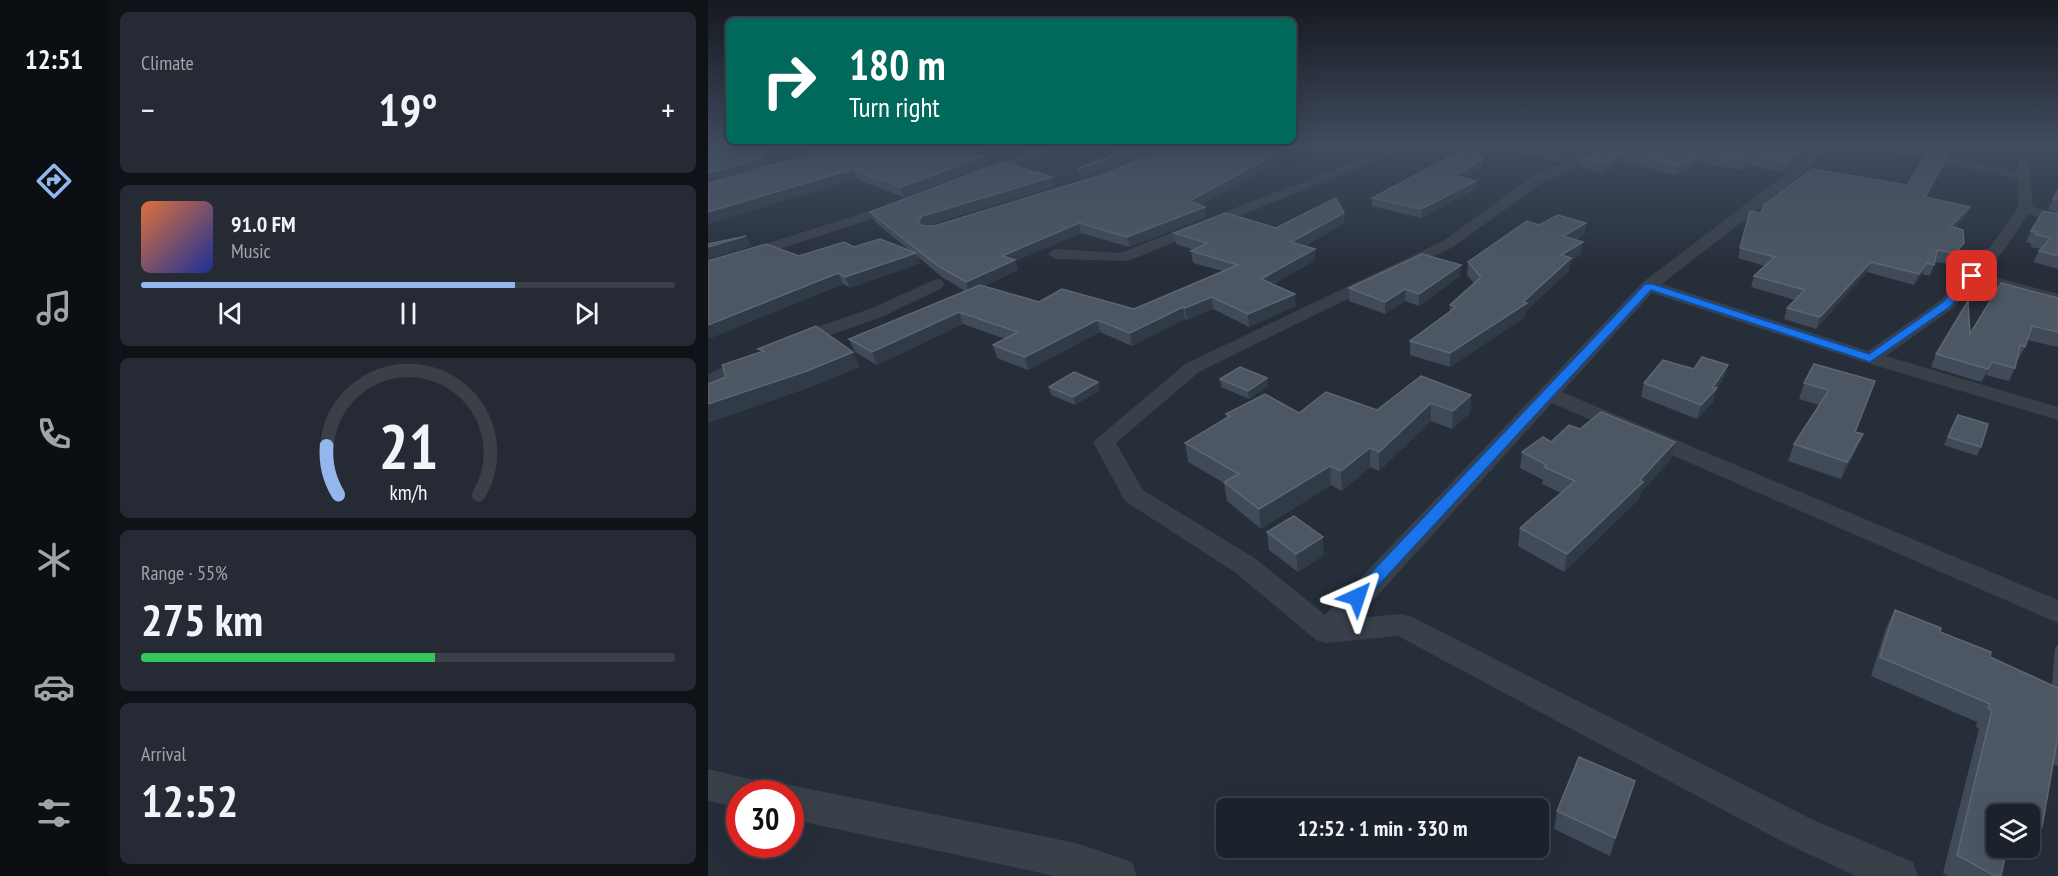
<!DOCTYPE html>
<html lang="en">
<head>
<meta charset="utf-8">
<style>
  :root { --surface:#1c222c; --page:#252a34; --text:#f1f3f6; --muted:#a0a4a9; --line:#3a3f48; --accent:#93b6ec }
  body { margin:0; font-family:"PT Sans Narrow",sans-serif; background:var(--page); color:var(--text); height:100vh; display:flex; flex-direction:column; font-size:22px; white-space:nowrap }
  * { box-sizing:border-box; margin:0 }
  p { font-size:20px; color:var(--muted) }
  .icon { flex:none; width:33px; height:33px; fill:none; stroke:currentColor; stroke-width:2; stroke-linecap:round; stroke-linejoin:round }
  .map { position:relative; flex:1; overflow:hidden }
  .side { display:flex; flex-direction:column; gap:12px; padding:12px; background:#0f1318; width:600px }
  .side>* { flex:none }
  .hud { position:absolute; left:18px; top:18px; width:570px; height:126px; border-radius:9px; box-shadow:0 6px 24px #0002,0 0 0 2px var(--line); background:#00695c; color:#fff; overflow:hidden }
  .buttons { position:absolute; left:1278px; top:804px; display:grid; gap:12px }
  .buttons a { display:grid; place-items:center; width:54px; height:54px; border-radius:9px; background:var(--surface); box-shadow:0 6px 24px #0002,0 0 0 2px var(--line); font-size:30px }
  .speed { position:absolute; left:18px; top:780px; display:flex; gap:12px; font-size:30px; font-weight:700; text-align:center }
  .speed>* { display:grid; place-content:center; width:78px; height:78px; border-radius:50%; background:var(--surface); box-shadow:0 6px 24px #0002,0 0 0 2px var(--line); line-height:1 }
  .speed .limit { border:9px solid #d22; background:#fff; color:#111 }
  .pin { position:absolute; display:grid; place-items:center; width:51px; height:51px; color:#fff; margin:-26px; border-radius:12px; box-shadow:0 3px 9px #0006 }
  .me { position:absolute; width:66px; margin:-33px; rotate:42deg; stroke-linejoin:round; filter:drop-shadow(0 0 4px #0008) }
  .turn { display:flex; align-items:center; gap:21px; height:126px; padding:0 24px; font-size:27px }
  .turn .icon { width:78px; height:78px; stroke-width:2.5 }
  .turn b { display:block; font-size:42px; line-height:51px }
  .big { font-size:45px; font-weight:800; line-height:1.1 }
  .side .tile { flex:1; display:flex; flex-direction:column; justify-content:center; gap:9px; min-width:0; padding:0 21px; border-radius:9px; background:var(--page) }
  .side .dial { align-items:center; gap:0 }
  .dial svg { height:156px; overflow:visible; fill:none; stroke:var(--line); stroke-width:7; stroke-linecap:round; text-anchor:middle }
  .dial text { fill:var(--text); stroke:none }
  .song { display:flex; align-items:center; gap:18px }
  .cover { width:72px; height:72px; border-radius:9px; background:linear-gradient(135deg,hsl(20 70% 55%),hsl(230 70% 35%)) }
  .played { height:6px; border-radius:3px; background:linear-gradient(90deg,var(--accent) 70%,var(--line) 70%) }
  .keys { display:flex; justify-content:space-around; direction:ltr }
  .heat { display:flex; justify-content:space-between; align-items:center; font-size:33px; direction:ltr }
  .charge { height:9px; border-radius:4px; background:linear-gradient(90deg,#34c759 55%,var(--line) 0) }
  .trip { position:absolute; left:508px; top:798px; width:333px; height:60px; border-radius:9px; background:var(--surface); box-shadow:0 6px 24px #0002,0 0 0 2px var(--line); font-weight:800; line-height:60px; text-align:center }
  main { display:flex; flex:1; min-height:0 }
  .dock { display:flex; flex-direction:column; width:108px; justify-content:space-around; align-items:center; background:#0b0e12; color:var(--muted) }
  .dock .icon { width:42px; height:42px }
  .dock .current { color:var(--accent) }
  .dock b { font-size:27px; color:var(--text) }
  .map>svg:first-child { display:block }
  .lines { fill:none; stroke-linecap:round; stroke-linejoin:round }
  .minor { fill:#39404a; fill-rule:evenodd }
  .wall { fill:#414a58 }
  .shaded-wall { fill:#313a47 }
  .building { fill:#4d5764; stroke:#5e6673; stroke-width:1.5 }
  .route { fill:#1a73e8; stroke:#114b97; stroke-width:1.5 }
</style>
</head>
<body>
<main>
<nav class="dock">
<b>12:51</b>
<svg class="icon current" aria-label="directions" viewBox="0 0 24 24"><path d="M12 3l9 9-9 9-9-9zM9 14v-3h6M13 9l2 2-2 2"/></svg>
<svg class="icon" aria-label="music" viewBox="0 0 24 24"><path d="M9 18V5l10-2v13"/><circle cx="6" cy="18" r="3"/><circle cx="16" cy="16" r="3"/></svg>
<svg class="icon" aria-label="phone" viewBox="0 0 24 24"><path d="M5 4h4l2 5-3 2q2 4 5 5l2-3 5 2v4C11 20 4 13 5 4z"/></svg>
<svg class="icon" aria-label="climate" viewBox="0 0 24 24"><path d="M12 3v18M4 7l16 10M4 17L20 7"/></svg>
<svg class="icon" aria-label="car" viewBox="0 0 24 24"><path d="M5 17H2v-5l4-1 3-4h7l3 4 3 1v5h-3M9 17h6M6 11h13"/><circle cx="7" cy="17" r="2"/><circle cx="17" cy="17" r="2"/></svg>
<svg class="icon" aria-label="filters" viewBox="0 0 24 24"><path d="M4 7h16M4 17h16"/><circle cx="9" cy="7" r="2"/><circle cx="15" cy="17" r="2"/></svg>
</nav>
<section class="side">
<div class="tile"><p>Climate</p>
<div class="heat"><a>−</a><b class="big">19°</b><a>+</a></div>
</div>
<div class="tile">
<div class="song"><i class="cover"></i><div><b>91.0 FM</b><p>Music</p></div></div>
<div class="played"></div>
<div class="keys"><svg class="icon" aria-label="previous" viewBox="0 0 24 24"><path d="M18 5L8 12l10 7zM5 5v14"/></svg><svg class="icon" aria-label="pause" viewBox="0 0 24 24"><path d="M8 5v14M16 5v14"/></svg><svg class="icon" aria-label="next" viewBox="0 0 24 24"><path d="M6 5l10 7-10 7zM19 5v14"/></svg></div>
</div>
<div class="tile dial"><svg viewBox="0 0 100 80">
<path d="M14 69A42 42 0 1 1 86 69"/>
<path d="M14 69A42 42 0 0 1 8 44" stroke="#93b6ec"/>
<text x="50" y="56" font-size="32" font-weight="700">21</text>
<text x="50" y="72" font-size="11">km/h</text>
</svg></div>
<div class="tile"><p>Range · 55%</p><b class="big">275 km</b><div class="charge"></div></div>
<div class="tile"><p>Arrival</p><b class="big">12:52</b></div>
</section>
<div class="map">
<svg width="1350" height="876" viewBox="0 0 1350 876">
  <rect width="100%" height="100%" fill="#262e3a"/>
  <g class="lines">
    <path class="minor" d="M334,146H351L279,178H269L267,175Z
      M686,146H704L420,261L348,259L340,254L348,249L412,253Z
      M896,146H913L835,182L745,247L491,372L408,443L435,490L548,559L617,615L935,282L1074,177L1110,146H1124L1084,183L954,284L1160,351L1233,300L1285,243L1310,208V179L1150,146H1177L1310,171V155L1303,146H1316L1322,154L1324,206L1350,215V224L1320,214L1297,249L1275,274L1350,294V304L1268,282L1245,308L1178,356L1350,407V420L1156,362L944,293L854,392L1350,600V623L844,403L649,618L694,614L704,617L1103,819L1205,862L1210,876H1148L1077,843L690,636L618,643L608,640L528,573L417,501L385,442L477,364L735,241L825,176Z
      M193,201L200,205L198,208L0,272V262Z
      M228,279L234,280L236,284L234,288L176,316L95,345L88,347L78,341L81,337L164,308Z
      M44,354L51,356L54,360L51,364L0,388V374Z
      M0,769L54,782L59,794H32V808L0,801Z
      M82,785L368,843L424,862L429,876H347L82,819V794H68Z"/>
  </g>
  <path class="wall" d="M129,146H288L269,153L276,156L279,165L196,197L148,179Z
    M803,146H890L852,162L803,150Z
    M900,146L1102,150L1076,172L1039,165L1035,170L994,163L968,175L916,162L894,173L872,167L873,158Z
    M1210,146H1246L1241,156L1222,152L1223,148Z
    M588,152L492,205L497,207L498,217L421,247L373,233L307,261L310,270L276,286L331,302L426,309L514,271L485,263L483,251L486,250L468,244L466,233L568,228L636,223L597,246L607,260L566,284L588,306L541,327L505,309L479,320L477,319L424,346L392,332L320,370L289,358L285,345L297,339L255,324L169,365L147,352L141,339L257,291L234,277L210,257L212,263L142,288L135,284L0,339V261L91,256L146,247L201,250L166,221L162,212L346,186L217,226H226Z
    M1239,157L1235,166L1218,197L1262,207L1258,217L1247,228L1251,253L1242,264L1227,262L1222,276L1214,274L1206,285L1159,272L1108,329L1076,319L1079,308L1087,300L1043,287L1046,276L1057,266L1030,258L1042,211L1053,213L1199,185Z
    M774,160L773,168L755,178L768,181V189L713,218L664,206V198Z
    M1350,190V213L1340,209Z
    M1350,214V269L1325,262L1331,251L1333,249L1323,247V244L1318,242L1323,231Z
    M878,223L876,235L867,240L873,254L863,261L861,271L818,311L817,317L742,367L702,355V341L742,312V305L766,283L759,275L760,262L831,225Z
    M752,276L711,306L697,301L677,314L641,301V288Z
    M1350,298V347L1319,340L1317,347L1310,360L1309,359L1307,368L1301,381L1278,375L1273,382L1223,367L1228,354L1262,334Z
    M1106,364L1147,432L1148,451L1133,479L1080,461L1086,444L1111,405L1091,399L1096,383Z
    M1020,365L1016,378L1008,390L1005,402L989,419L933,397L936,383L986,369Z
    M559,378L560,386L541,399L513,387L512,379Z
    M341,387L392,390L367,405L343,395Z
    M763,395L762,413L744,429L723,421L671,471L662,467L634,491L623,485L553,529L519,501L516,483L480,462L477,443L519,418L518,414L669,410Z
    M1246,423L1273,447L1269,456L1236,445Z
    M872,429L963,459L933,492L931,499L856,572L810,546L812,528L853,493L834,484L835,480L812,468L814,452L843,442Z
    M559,532L616,555L590,572L561,550Z
    M1187,610L1282,657L1344,685L1347,649L1350,644V766L1345,764L1334,827L1322,842V814H1288L1293,876H1240L1235,873L1271,729L1268,727L1269,722L1163,676L1178,628Z
    M921,800L902,856L846,829L849,811Z"/>
  <path class="shaded-wall" d="M261,146H288L257,158L255,149Z
    M434,146H459L371,178L369,169Z
    M583,146H587L588,152L482,210L481,201Z
    M870,146H890L852,162L853,153Z
    M1099,146H1103L1102,150L1076,172L1079,163Z
    M918,153L916,162L894,173L896,164Z
    M996,155L994,163L968,175L970,166Z
    M276,156L279,165L196,197L193,187Z
    M1041,156L1039,165L1035,170L1037,161Z
    M58,157L62,166L0,184V173Z
    M1239,157L1235,166L1213,206L1217,197Z
    M774,160L773,168L745,184L746,176Z
    M145,169L148,179L0,224V212Z
    M344,177L346,186L217,226L213,233L210,223L214,216Z
    M768,181V189L713,218V209Z
    M497,207L498,217L421,247L419,237Z
    M1262,207L1258,217L1238,237L1243,226Z
    M636,213V223L584,253L583,242Z
    M371,223L373,233L307,261L310,270L261,293L258,282L294,256Z
    M878,223L876,235L853,248L855,236Z
    M38,236L43,246L0,260V247Z
    M875,242L873,254L863,261L861,271L818,311L817,317L742,367V353L815,302L853,255Z
    M1256,243L1251,253L1242,264L1247,253Z
    M607,249V260L555,291L553,279Z
    M208,253L212,263L142,288L137,277Z
    M1163,262L1159,272L1108,329L1112,317Z
    M1219,263L1214,274L1206,285L1211,274Z
    M753,265L752,276L711,306V294Z
    M130,273L135,284L0,339V325Z
    M697,289V301L677,314V302Z
    M587,294L588,306L541,327L540,314Z
    M504,297L505,309L479,320L477,308Z
    M475,307L477,319L424,346L422,333Z
    M251,312L255,324L169,365L164,352Z
    M389,320L392,332L320,370L317,357Z
    M145,352L152,367L106,386L0,423V404Z
    M1284,362L1278,375L1273,382L1280,369Z
    M1020,365L1016,378L1008,390L1005,402L989,419L993,405Z
    M559,378L560,386L541,399L540,391Z
    M390,382L392,390L367,405L365,397Z
    M763,395L762,413L744,429L745,411Z
    M723,403V421L671,471V452Z
    M1155,434L1148,451L1133,479L1139,462Z
    M967,442L963,459L933,492L931,499L856,572L859,554L932,480Z
    M662,448V467L634,491L633,471Z
    M622,466L623,485L553,529L551,509Z
    M615,537L616,555L590,572L588,554Z
    M927,781L921,800L902,856L907,838Z"/>
  <path class="building" d="M0,146H48L58,157L0,173Z
    M129,146H261L255,149L276,156L193,187L145,169L0,212V184Z
    M429,146H434L369,169Z
    M464,146H583L481,201L497,207L419,237L371,223L294,256L307,260L258,282L230,266L162,212L294,162L344,177L214,216L210,223L215,226H226L394,175Z
    M762,146H766L774,160L746,176L768,181L713,209L664,198Z
    M824,146H870L853,153Z
    M900,146H1099L1079,163L1041,156L1037,161L996,155L970,166L918,153L896,164L873,158Z
    M1219,153L1239,157L1217,197L1262,207L1243,226L1255,230L1256,243L1247,253L1229,250L1226,265L1219,263L1211,274L1163,262L1112,317L1079,308L1097,290L1046,276L1067,257L1032,248L1042,211L1053,213L1055,206L1104,169L1199,185Z
    M1350,190V200L1345,199Z
    M628,198L636,213L583,242L607,249L553,279L587,294L540,314L504,297L477,308L475,307L422,333L389,320L317,357L285,345L310,332L251,312L164,352L141,339L272,285L331,302L354,289L426,309L530,265L483,251L499,243L466,233L518,213L568,228Z
    M1335,211L1350,214V256L1331,251L1343,238L1328,235L1329,232L1323,231Z
    M850,215L878,223L855,236L875,242L853,255L863,258L815,302L819,303L742,353L702,341L748,307L742,305L773,277L760,262L819,221L831,225Z
    M38,236L0,247V244Z
    M172,239L208,253L137,277L130,273L0,325V261L58,244L91,256L136,242L146,247Z
    M714,254L753,265L711,294L697,289L677,302L641,288Z
    M1293,283L1350,298V332L1324,326L1317,347L1312,345L1307,368L1284,362L1280,369L1228,354L1260,301L1262,334Z
    M108,326L145,352L99,371L0,404V384L18,377L14,365L56,351L50,349Z
    M994,357L1020,365L1005,387L1009,388L993,405L936,383L955,360L986,369Z
    M1106,364L1167,381L1147,432L1155,434L1139,462L1086,444L1121,390L1096,383Z
    M532,367L559,378L540,391L512,379Z
    M366,372L390,382L365,397L341,387Z
    M713,376L763,395L745,411L723,403L671,452L662,448L633,471L622,466L551,509L516,482L531,474L477,443L522,416L518,414L557,394L591,413L618,392L669,410Z
    M893,412L967,442L932,480L935,482L859,554L812,528L867,481L836,467L839,465L814,452L835,437L843,442L861,425L872,429Z
    M1250,415L1280,424L1273,447L1240,437Z
    M586,516L615,537L588,554L559,532Z
    M1187,610L1233,628L1232,632L1283,652L1282,657L1350,688V741H1349L1334,827L1322,821V814H1308L1306,813L1305,814H1288V848H1299L1293,876H1287L1249,855L1284,710L1280,708L1282,704L1172,657Z
    M871,757L927,781L907,838L849,811Z"/>
  <linearGradient id="sky" x2="0" y2="1"><stop stop-color="#151920"/><stop offset="0.54" stop-color="#414c60"/><stop offset="1" stop-color="#414c60" stop-opacity="0"/></linearGradient>
  <rect width="1350" height="269" fill="url(#sky)"/>
  <path class="route" d="M1260,274L1269,276L1243,306L1162,362L943,290L655,602H643L640,597L937,284H945L1161,354L1235,302Z"/>
</svg>
<div class="buttons">
<a><svg class="icon" aria-label="layers" viewBox="0 0 24 24"><path d="M12 4l9 5-9 5-9-5zM3 14l9 5 9-5"/></svg></a>
</div>
<div class="speed"><div class="limit">30</div></div>
<div class="pin" style="left:1264px;top:276px;background:#d93025"><svg class="icon" aria-label="arrive" viewBox="0 0 24 24"><path d="M6 21V4h12l-3 4 3 4H6"/></svg></div>
<svg class="me" style="left:649px;top:597px" viewBox="-20 -20 40 40"><path d="M0-17L14 15 0 8-14 15z" fill="#1a73e8" stroke="#fff" stroke-width="4"/></svg>
<div class="trip">12:52 · 1 min · 330 m</div>
<div class="hud">
<div class="turn"><svg class="icon" aria-label="right" viewBox="0 0 24 24"><path d="M7 20v-9h11M14 6l5 5-5 5"/></svg><div><b>180 m</b>Turn right</div></div>
</div>
</div>
</main>
</body>
</html>
